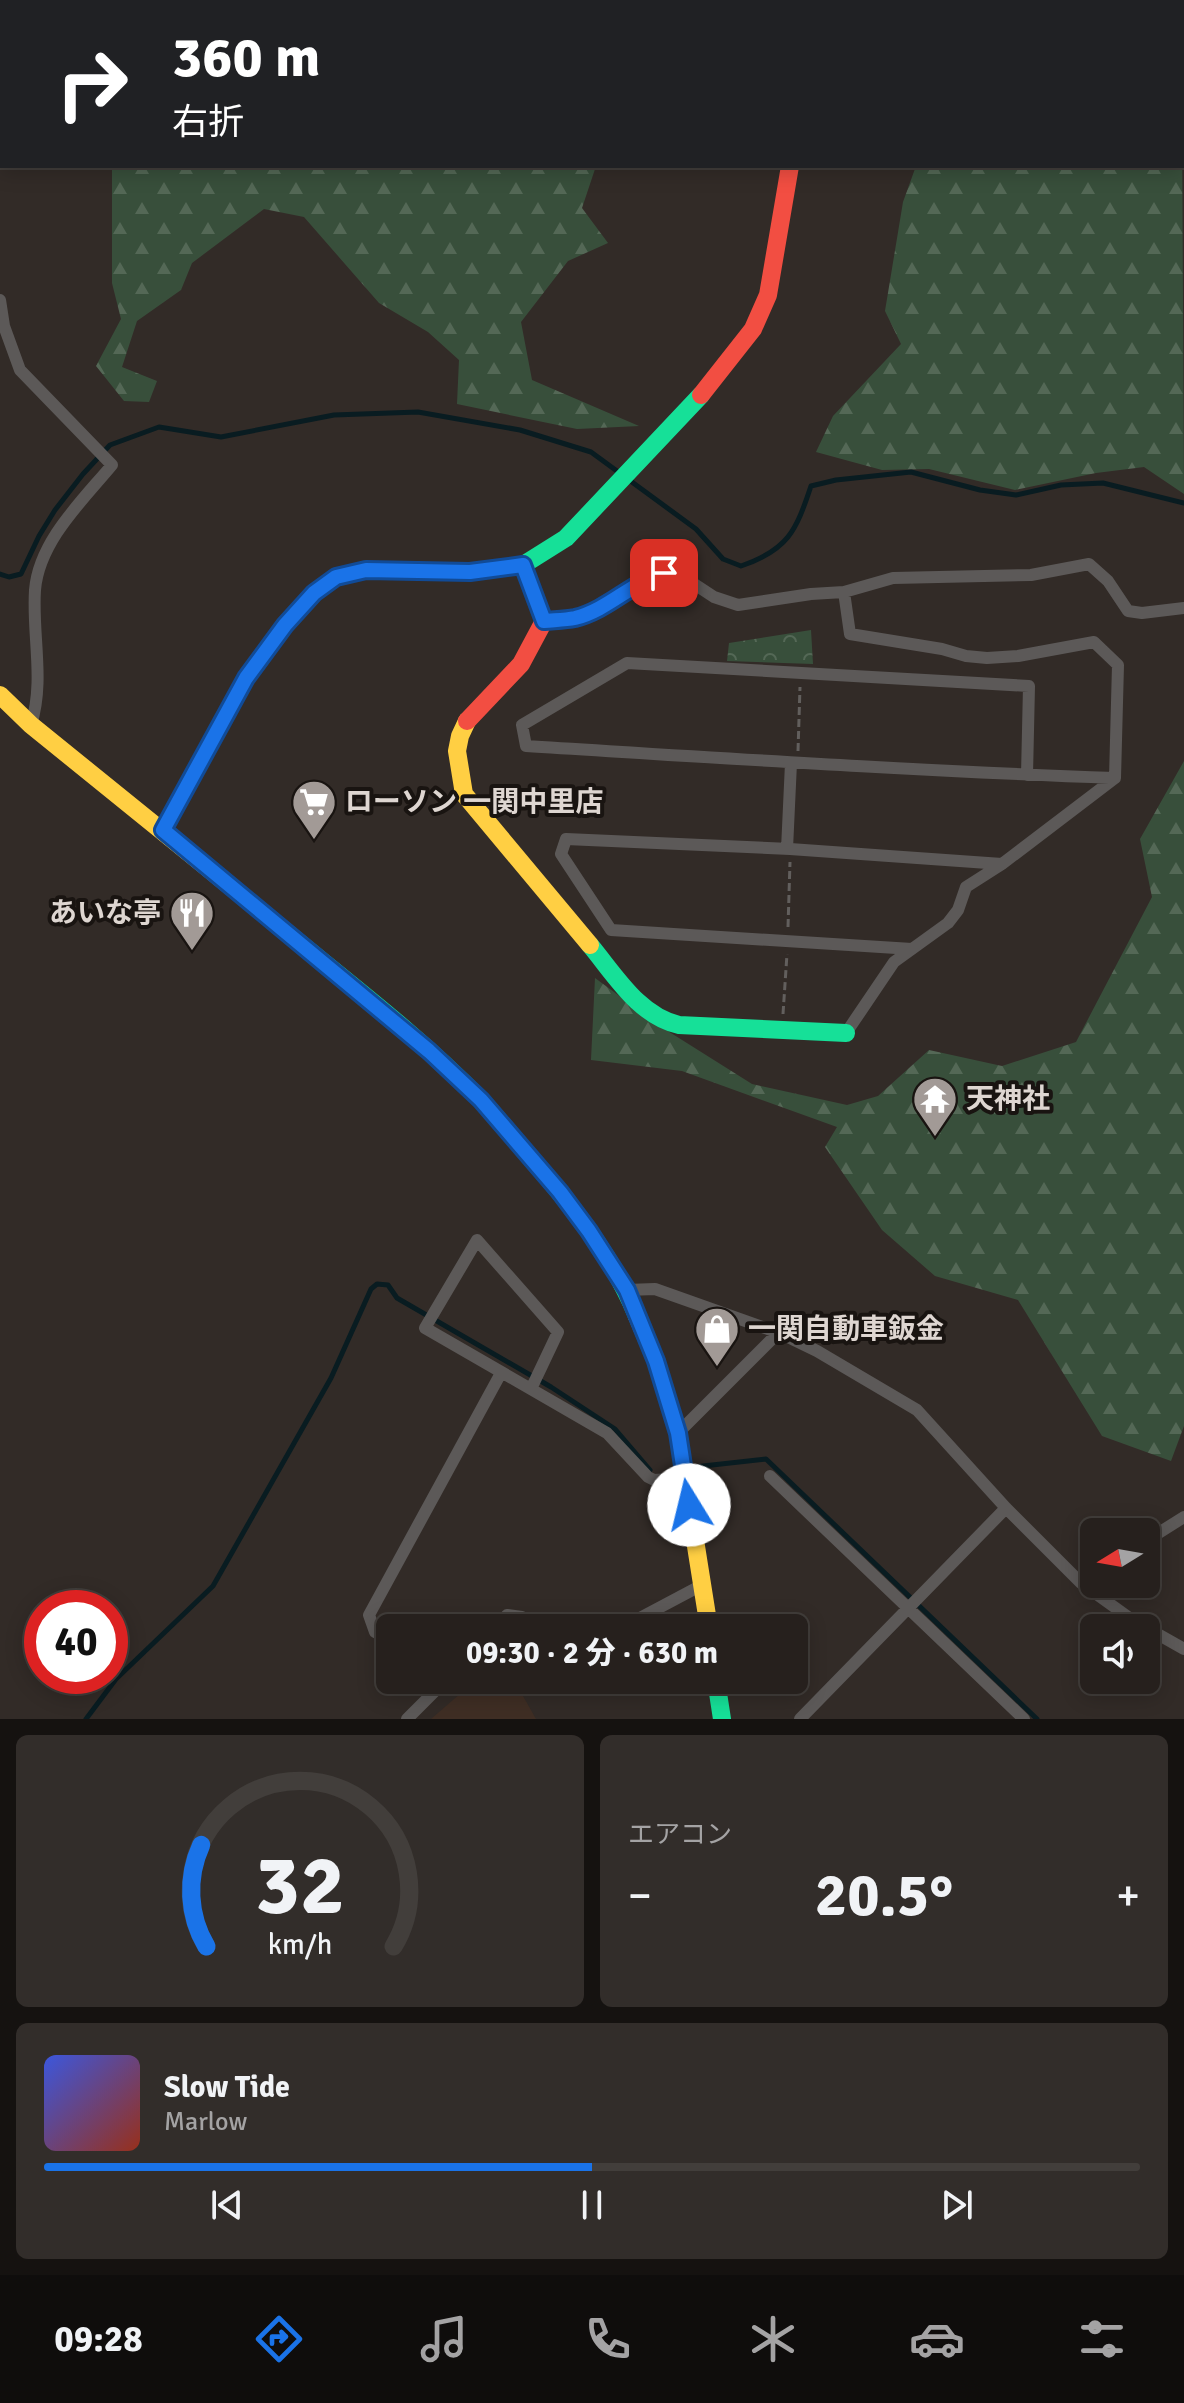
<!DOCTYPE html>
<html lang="ja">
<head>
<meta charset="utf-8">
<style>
  :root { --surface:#26201d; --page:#322d2a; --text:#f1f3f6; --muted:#a4a3a4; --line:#423e3b; --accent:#1a73e8 }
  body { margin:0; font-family:Signika,"Noto Sans JP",sans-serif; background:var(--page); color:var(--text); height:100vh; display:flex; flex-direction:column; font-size:30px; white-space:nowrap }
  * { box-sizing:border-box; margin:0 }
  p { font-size:26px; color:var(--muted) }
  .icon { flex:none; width:44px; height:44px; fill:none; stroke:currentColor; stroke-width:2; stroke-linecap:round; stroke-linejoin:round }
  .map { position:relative; height:1719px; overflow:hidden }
  .sheet { display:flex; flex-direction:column; gap:16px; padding:16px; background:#151210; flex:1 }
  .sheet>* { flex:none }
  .hud { position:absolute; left:0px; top:0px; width:1184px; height:168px; box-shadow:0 4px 20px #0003,0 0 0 2px var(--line); background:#202124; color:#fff; overflow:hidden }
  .needle { width:52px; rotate:259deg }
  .fabs { position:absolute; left:1080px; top:1518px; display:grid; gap:16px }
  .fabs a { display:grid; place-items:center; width:80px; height:80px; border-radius:12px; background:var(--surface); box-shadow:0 4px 20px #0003,0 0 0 2px var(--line); font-size:40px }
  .speed { position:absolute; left:24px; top:1590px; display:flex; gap:16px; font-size:40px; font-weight:700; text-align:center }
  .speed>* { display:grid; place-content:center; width:104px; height:104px; border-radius:50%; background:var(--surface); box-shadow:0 4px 20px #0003,0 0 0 2px var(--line); line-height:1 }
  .speed .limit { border:12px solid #d22; background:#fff; color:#111 }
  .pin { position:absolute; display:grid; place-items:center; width:68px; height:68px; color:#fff; margin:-34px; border-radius:16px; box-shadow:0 4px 12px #0006 }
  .me { position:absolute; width:88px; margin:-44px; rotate:351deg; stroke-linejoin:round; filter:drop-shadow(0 0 6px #0008) }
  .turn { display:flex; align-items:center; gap:28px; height:168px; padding:0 40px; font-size:36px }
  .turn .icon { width:104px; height:104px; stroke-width:2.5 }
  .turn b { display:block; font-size:56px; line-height:68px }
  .big { font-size:60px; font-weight:800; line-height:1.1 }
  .sheet .card { flex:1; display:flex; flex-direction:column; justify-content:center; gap:12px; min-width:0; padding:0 28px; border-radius:12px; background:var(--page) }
  .sheet .dial { align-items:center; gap:0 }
  .dial svg { height:208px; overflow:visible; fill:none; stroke:var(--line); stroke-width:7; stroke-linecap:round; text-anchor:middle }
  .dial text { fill:var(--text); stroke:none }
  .song { display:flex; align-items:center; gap:24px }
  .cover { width:96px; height:96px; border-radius:12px; background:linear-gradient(135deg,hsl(230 70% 55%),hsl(10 70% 35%)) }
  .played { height:8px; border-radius:4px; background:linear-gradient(90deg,var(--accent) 50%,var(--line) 50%) }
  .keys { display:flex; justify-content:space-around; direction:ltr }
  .heat { display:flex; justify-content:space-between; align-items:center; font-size:44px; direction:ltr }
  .sheet .tiles { flex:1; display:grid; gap:16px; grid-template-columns:1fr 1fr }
  .card:last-child { grid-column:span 2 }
  .trip { position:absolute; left:376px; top:1614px; width:432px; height:80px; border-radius:12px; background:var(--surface); box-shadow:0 4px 20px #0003,0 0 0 2px var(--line); font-weight:800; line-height:80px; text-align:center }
  .dock { display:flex; height:128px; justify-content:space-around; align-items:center; background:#0f0d0c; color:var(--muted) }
  .dock .icon { width:56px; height:56px }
  .dock .current { color:var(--accent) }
  .dock b { font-size:36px; color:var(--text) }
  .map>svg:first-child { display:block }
  .built { fill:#3f2e24 }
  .forest { fill:url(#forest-firs) }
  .park { fill:url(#park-crowns) }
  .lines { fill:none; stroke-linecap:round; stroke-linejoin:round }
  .stream { stroke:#091c21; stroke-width:5 }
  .path { stroke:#625f5d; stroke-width:3; stroke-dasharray:8 4; stroke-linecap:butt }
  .street { stroke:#5c5958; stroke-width:12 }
  .fast { stroke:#16e098; stroke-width:18 }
  .slow { stroke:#ffcf43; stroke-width:18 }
  .jam { stroke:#f24e42; stroke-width:18 }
  .route-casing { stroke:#114b97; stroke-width:20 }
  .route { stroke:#1a73e8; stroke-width:14 }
  .labels { text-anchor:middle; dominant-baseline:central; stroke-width:8; stroke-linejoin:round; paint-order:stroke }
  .poi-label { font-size:28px; font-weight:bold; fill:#ded6d1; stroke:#191411; text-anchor:start }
</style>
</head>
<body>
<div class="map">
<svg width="1184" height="1719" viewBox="0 0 1184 1719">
  <defs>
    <pattern id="forest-firs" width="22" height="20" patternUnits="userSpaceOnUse" patternTransform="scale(2)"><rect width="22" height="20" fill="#384f3b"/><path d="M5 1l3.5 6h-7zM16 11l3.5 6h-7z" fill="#546856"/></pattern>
    <pattern id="park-crowns" width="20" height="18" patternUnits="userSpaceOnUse" patternTransform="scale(2)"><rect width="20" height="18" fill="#384f3b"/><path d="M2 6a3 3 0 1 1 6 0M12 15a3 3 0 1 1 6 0" fill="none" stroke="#546856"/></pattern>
  </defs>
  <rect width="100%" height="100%" fill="#322b27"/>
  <path class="built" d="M476,1680H514L536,1719H431Z"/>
  <path class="forest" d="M202,0H830L201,2Z
    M965,0H1184V66L1182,69V2H965Z
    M1182,112L1184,494L1144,467L1096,473L1015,490L929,469L882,470L816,452L833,416L901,344L885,311L903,202L916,166H1182Z
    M112,166H596L582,208L608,243L568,261L521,322L532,380L639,426L577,429L457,404L459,360L428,332L379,303L304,217L264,209L192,263L181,290L137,321L122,367L157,381L149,402L124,401L96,366L121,319L112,283Z
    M1184,761V1426L1171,1461L1102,1436L1018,1300L935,1276L882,1230L825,1147L837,1127L682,1071L591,1060L595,978L663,1028L752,1084L847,1105L878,1096L929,1050L1002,1066L1076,1042L1152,897L1140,839Z"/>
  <path class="park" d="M811,630L813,664L727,661L729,643Z
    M394,1680H442L426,1698L392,1684Z"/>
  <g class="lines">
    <path class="stream" d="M0,574L9,577L21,574L39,536L55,510L83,474L110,445L159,427L221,437L334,415L418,412L520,430L591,452L696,529L723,559L741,566C788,550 796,531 811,486L836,480L911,472L980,490L1016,495L1061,485L1103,483L1184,503
      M668,1474L703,1466L766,1459L1037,1719
      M86,1719L116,1679L213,1586L331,1378L371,1289L377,1284L388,1285L397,1298L551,1387L615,1429L650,1470"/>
    <path class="path" d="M798,751L800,687
      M788,927L790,862
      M783,1014L787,954"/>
    <path class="street" d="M861,2L862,0
      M0,3L2,0
      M0,300L4,326L20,370L112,465C83,500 39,541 35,590C32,636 45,680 31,725
      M844,592L893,578L1031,575L1089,564L1108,581L1128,611L1142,613L1184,608
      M544,621L577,618L601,606L645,578L664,573L679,574L714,597L738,605L811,594L844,592L850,634L942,649L966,656L987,658L1018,656L1094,642L1118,665L1115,778L1002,864L966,887L958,910L948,923L894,962L846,1033
      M1027,775L1029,686L627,663L522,725L526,746C722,758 918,771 1115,778
      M787,849L791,763
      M912,949L611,930L561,854L566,839L790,849L1002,864
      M627,1290L655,1289L782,1334L817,1351L917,1410L1006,1508L1081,1583L1131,1619L1184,1649
      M531,1389L558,1332L477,1240L425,1328L607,1433L648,1477L654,1480L685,1478
      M678,1433L778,1333
      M770,1476L1024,1719
      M1146,1541L1184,1517
      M495,1628L507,1615L522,1617L528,1628
      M621,1628L702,1585
      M390,1640L375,1632L369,1615L501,1373
      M407,1719L446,1680
      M800,1719L1006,1508"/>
    <path class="fast" d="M163,830L246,678L285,625L314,593L336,577L366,570L470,572L523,565L566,538L701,395
      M262,912C335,973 414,1031 480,1099C501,1121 520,1146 540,1169C578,1213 615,1262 637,1316
      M590,945C615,975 639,1016 679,1025L846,1033
      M716,1680L722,1719"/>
    <path class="slow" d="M0,695L31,725L262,912
      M467,721L460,736L457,751L464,794L590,945
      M637,1316L656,1361L678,1433L709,1628"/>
    <path class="jam" d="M701,395L753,329L768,295L790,166
      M467,721L521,664L544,621L523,565"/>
  </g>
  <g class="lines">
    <g class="route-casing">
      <path id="route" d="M664,573C632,582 608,610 575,618C565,620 554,620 544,621L523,565L470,572L366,570L336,577L314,593L285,625L246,678L163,830L429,1051L481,1100L560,1192L589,1231L627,1290L656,1361L678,1433L689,1505"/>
    </g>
    <use href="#route" class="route"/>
  </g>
  <defs>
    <g id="supermarket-pin" transform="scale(2.3)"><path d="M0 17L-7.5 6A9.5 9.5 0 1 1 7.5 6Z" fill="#a29a96" stroke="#191411"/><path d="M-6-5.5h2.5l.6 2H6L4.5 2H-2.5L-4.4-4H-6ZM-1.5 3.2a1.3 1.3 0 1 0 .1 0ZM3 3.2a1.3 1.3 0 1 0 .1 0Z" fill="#fff"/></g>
    <g id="restaurant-pin" transform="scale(2.3)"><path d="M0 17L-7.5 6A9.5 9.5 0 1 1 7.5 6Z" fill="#a29a96" stroke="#191411"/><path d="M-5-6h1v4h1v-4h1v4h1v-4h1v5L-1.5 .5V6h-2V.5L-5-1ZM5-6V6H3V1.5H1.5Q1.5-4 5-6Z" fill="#fff"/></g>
    <g id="temple-pin" transform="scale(2.3)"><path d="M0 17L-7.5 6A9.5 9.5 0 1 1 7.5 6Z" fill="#a29a96" stroke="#191411"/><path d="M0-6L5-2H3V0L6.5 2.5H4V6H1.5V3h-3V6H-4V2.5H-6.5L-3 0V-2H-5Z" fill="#fff"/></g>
    <g id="shop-pin" transform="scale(2.3)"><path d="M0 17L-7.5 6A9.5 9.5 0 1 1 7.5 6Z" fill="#a29a96" stroke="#191411"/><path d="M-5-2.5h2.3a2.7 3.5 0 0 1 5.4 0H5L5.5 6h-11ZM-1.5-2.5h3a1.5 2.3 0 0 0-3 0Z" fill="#fff"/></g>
  </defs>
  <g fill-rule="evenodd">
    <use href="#supermarket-pin" x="314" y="802"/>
    <use href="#restaurant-pin" x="192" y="913"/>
    <use href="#temple-pin" x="935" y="1099"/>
    <use href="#shop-pin" x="717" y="1329"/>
  </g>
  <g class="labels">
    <g class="poi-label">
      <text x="345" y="802">ローソン 一関中里店</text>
      <text x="161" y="913" text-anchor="end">あいな亭</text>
      <text x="966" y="1099">天神社</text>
      <text x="748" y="1329">一関自動車鈑金</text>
    </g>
  </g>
</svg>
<div class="fabs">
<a><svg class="needle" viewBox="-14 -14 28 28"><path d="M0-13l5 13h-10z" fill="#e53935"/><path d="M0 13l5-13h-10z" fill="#a4a3a4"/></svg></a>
<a><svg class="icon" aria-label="sound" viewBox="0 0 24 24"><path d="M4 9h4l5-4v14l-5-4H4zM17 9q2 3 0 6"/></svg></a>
</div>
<div class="speed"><div class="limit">40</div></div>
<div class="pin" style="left:664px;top:573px;background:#d93025"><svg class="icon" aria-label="arrive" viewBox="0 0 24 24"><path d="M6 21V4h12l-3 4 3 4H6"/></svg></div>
<svg class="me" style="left:689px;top:1505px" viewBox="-20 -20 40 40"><circle r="19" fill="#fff"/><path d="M0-13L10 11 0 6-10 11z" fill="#1a73e8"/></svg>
<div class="trip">09:30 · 2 分 · 630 m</div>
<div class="hud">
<div class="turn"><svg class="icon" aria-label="right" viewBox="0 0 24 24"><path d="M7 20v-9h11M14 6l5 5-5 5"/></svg><div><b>360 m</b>右折</div></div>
</div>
</div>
<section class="sheet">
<div class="tiles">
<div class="card dial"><svg viewBox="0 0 100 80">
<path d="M14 69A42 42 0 1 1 86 69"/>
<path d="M14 69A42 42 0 0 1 12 30" stroke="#1a73e8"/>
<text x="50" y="56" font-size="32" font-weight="700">32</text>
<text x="50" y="72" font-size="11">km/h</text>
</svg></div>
<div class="card"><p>エアコン</p>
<div class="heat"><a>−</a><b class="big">20.5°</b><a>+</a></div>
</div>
<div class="card">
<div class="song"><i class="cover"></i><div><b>Slow Tide</b><p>Marlow</p></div></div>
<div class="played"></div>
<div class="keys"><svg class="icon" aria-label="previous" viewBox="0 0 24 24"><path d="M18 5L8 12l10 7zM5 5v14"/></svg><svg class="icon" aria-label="pause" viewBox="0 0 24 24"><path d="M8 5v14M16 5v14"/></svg><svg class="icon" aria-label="next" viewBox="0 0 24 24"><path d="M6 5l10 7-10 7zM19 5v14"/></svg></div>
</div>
</div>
</section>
<nav class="dock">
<b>09:28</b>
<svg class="icon current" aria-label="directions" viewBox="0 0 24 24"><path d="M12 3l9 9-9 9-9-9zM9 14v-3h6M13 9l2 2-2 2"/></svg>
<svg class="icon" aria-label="music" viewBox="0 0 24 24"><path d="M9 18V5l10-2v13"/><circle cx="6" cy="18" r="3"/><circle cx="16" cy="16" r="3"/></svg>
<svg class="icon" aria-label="phone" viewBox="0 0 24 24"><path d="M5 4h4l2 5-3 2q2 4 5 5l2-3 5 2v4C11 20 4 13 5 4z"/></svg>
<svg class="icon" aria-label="climate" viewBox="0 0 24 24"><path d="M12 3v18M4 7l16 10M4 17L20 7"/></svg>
<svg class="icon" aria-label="car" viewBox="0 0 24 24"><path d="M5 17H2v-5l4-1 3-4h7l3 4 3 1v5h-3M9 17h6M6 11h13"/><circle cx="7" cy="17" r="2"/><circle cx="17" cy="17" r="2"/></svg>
<svg class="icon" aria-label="filters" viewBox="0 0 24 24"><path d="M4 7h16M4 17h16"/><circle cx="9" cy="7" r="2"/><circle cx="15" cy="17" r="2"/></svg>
</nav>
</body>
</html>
